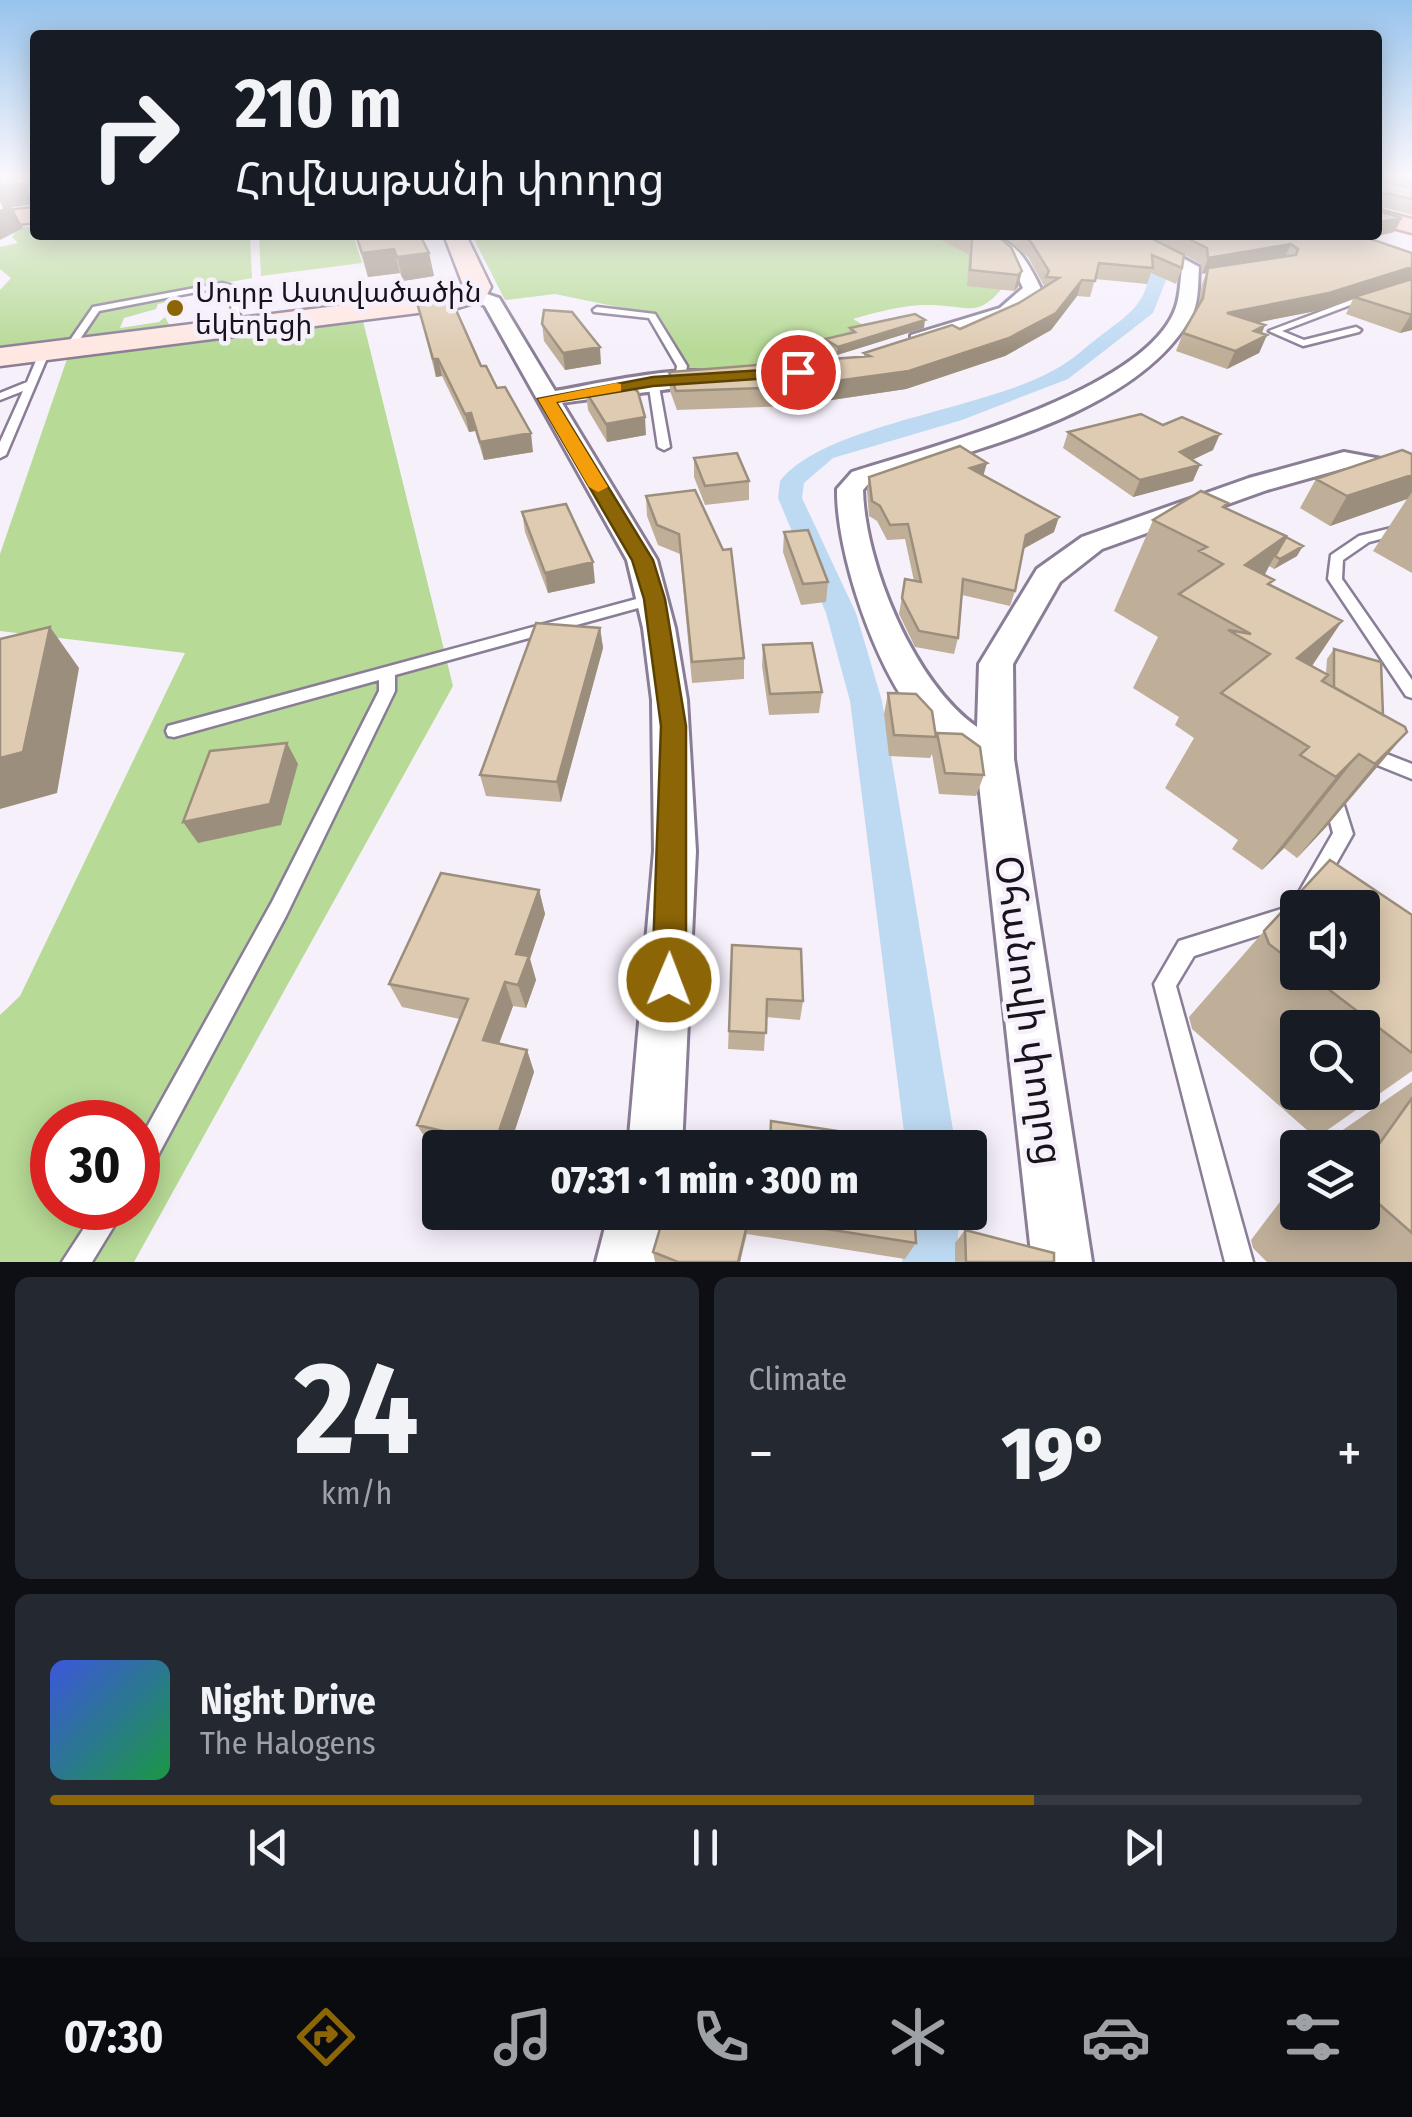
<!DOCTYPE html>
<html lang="en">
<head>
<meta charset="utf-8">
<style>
  :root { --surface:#171b24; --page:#242831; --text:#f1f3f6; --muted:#9ea1a6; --line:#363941; --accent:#8c6506 }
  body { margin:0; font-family:"Fira Sans Condensed","Noto Sans Armenian",sans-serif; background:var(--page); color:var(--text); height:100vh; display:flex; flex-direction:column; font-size:38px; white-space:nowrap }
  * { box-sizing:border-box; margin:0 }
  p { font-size:32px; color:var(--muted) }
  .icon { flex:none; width:55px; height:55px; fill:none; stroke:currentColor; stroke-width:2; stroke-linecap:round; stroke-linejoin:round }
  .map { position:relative; height:1262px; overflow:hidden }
  .side { display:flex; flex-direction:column; gap:15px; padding:15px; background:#0d0f14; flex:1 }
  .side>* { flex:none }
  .guide { position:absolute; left:30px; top:30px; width:1352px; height:210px; border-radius:10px; box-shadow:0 5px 25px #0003; background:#171b24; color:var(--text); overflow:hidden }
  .controls { position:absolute; left:1280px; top:890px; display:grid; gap:20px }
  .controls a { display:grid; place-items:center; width:100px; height:100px; border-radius:10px; background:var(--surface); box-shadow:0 5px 25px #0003; font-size:50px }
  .speed { position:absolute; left:30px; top:1100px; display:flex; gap:20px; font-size:50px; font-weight:700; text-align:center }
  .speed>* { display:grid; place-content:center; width:130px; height:130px; border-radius:50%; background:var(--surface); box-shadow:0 5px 25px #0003; line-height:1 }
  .speed .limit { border:15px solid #d22; background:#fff; color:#111 }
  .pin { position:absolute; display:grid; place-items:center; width:85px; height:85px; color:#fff; margin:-42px; border:5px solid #fff; border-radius:50%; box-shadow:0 2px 10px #0007 }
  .me { position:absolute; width:110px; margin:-55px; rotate:1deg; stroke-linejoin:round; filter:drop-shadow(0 0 8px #0008) }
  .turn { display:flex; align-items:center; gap:35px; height:210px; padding:0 40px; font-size:45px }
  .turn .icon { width:130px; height:130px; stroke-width:2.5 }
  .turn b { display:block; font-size:70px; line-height:85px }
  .big { font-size:75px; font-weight:800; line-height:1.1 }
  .side .widget { flex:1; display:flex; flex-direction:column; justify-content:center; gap:15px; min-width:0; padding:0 35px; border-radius:15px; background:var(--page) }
  .side .dial { align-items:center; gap:0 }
  .dial b { font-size:130px; line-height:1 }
  .song { display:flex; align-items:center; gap:30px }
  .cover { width:120px; height:120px; border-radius:15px; background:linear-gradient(135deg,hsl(230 70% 55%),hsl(140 70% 35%)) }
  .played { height:10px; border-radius:5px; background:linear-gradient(90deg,var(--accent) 75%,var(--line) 75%) }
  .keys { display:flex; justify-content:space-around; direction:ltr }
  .heat { display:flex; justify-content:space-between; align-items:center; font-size:55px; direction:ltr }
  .side .tiles { flex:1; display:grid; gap:15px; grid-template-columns:1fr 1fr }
  .widget:last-child { grid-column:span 2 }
  .trip { position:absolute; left:422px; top:1130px; width:565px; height:100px; border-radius:10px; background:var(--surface); box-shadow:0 5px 25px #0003; font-weight:800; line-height:100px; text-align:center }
  .menu { display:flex; height:160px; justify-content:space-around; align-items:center; background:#090b0e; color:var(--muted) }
  .menu .icon { width:70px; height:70px }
  .menu .active { color:var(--accent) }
  .menu b { font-size:45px; color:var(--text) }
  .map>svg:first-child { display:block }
  .green { fill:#b7da96; fill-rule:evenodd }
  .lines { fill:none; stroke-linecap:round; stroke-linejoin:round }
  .canal { fill:#bedaf3; fill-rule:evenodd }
  .lane-casing { stroke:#8a7d96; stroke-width:5 }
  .street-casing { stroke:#8a7d96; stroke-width:6 }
  .secondary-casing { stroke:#8a7d96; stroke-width:5 }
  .primary-casing { stroke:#ad7870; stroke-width:5 }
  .lane { fill:#fff; fill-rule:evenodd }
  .street { fill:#fff; fill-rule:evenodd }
  .secondary { fill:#ffe7e2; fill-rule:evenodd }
  .primary { fill:#fecfc5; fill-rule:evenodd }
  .wall { fill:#bfaf99; fill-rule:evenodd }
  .shaded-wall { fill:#9b8e7d }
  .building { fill:#decbb2; stroke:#9b8e7d; stroke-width:2.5 }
  .route { fill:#8c6506; stroke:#5b4204; stroke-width:2.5 }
  .slow { fill:#f59e0b }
  .poi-dot { fill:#8c6506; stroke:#f6f0fb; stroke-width:4 }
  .labels { text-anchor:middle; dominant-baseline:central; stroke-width:9; stroke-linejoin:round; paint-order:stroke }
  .far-poi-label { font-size:28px; fill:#17121b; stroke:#f6f0fb; text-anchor:start }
  .near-street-label { font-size:38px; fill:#17121b; stroke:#f6f0fb }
</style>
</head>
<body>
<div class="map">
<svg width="1412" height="1262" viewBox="0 0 1412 1262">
  <rect width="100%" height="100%" fill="#f6f0fb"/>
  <path class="green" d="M35,226V235H250L252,278L92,307L67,342L0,351V290L11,278L0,269V247L18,243L12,237L18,228Z
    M259,235H353L362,263L261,276Z
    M472,235H974L1008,281C978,320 972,306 931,305C906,304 877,312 853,319L870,329L818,342L820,359L689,376L657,315L555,294L505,300Z
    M174,296L173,301L158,304L156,309L124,318L120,328L159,322L165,317L171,328L84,336L103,309Z
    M362,317L453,686L134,1262H0V1015L20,996L185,653L0,631V554L68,356ZM52,1122H138V1208H52Z"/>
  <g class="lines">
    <path class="canal" d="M1100,235H1118L1163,259L1166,280L1153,313L1068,379L962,420L833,458L804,483L802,498L856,613L882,701L956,1148H906L850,701L826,613L778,498L780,481C824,424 984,410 1054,370C1072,361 1088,345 1104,333C1131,313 1152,299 1148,261Z
      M907,1212H960L956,1262H902Z"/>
    <g class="lane-casing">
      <path id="lane" d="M222,283L236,287L242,329L235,327L228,289L222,287L99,311L72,351L64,349L93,307Z
        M1367,294L1374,296L1282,331L1304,340L1356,327L1361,330L1359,332L1303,346L1269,331Z
        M597,307L655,314L687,366L684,382L675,380L677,366L649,318L594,312L593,310Z
        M45,348L50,351L6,455L0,458V442L23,391L0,400V393L27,382L40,351Z
        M653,378L658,381L670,447L664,450L658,447L648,381Z
        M1412,523V531L1369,542L1343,560L1342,579L1412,680V698L1406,696L1328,579L1331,555L1359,536Z
        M655,594L660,596L662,599L660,602L395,675V691L286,916L147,1176L138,1180V1143L272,902L379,691V680L174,737L168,736L166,731L168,726Z
        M1366,746L1412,764V779L1360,758L1357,753L1360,748Z
        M1333,792L1339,794L1342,799L1353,834L1311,908H1298V923L1194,956L1176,986L1253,1262H1225L1154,984L1179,941L1291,906L1333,833L1324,799L1327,794Z
        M97,1208H125L92,1262H62Z"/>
    </g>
    <g class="street-casing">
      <path id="street" d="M979,235C1014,235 1027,260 1041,289L1014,316L925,343H911V335L1000,308L1023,288L1010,260Z
        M1121,235H1141L1199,267C1198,281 1199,300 1193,313C1142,413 970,451 870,482L863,490C865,565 915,684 977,727L979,664L1037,569L1082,537L1249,478L1344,452L1397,462L1401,467L1388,475L1345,468L1267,490L1102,549L1060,582L1013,664L1014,759L1092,1262H1032L977,766C956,751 933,737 916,716C875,668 836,552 837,489L852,472C930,447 1148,391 1176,307C1180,296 1180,281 1182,269Z
        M475,290L499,298L555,391C586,386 705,358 726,378C719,385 585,399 562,403L657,560L675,628L687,700L696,851L682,1148H628L654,851L652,700L643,628L627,560L485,306L466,295Z
        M609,1212H667L656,1262H596Z"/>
    </g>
    <g class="secondary-casing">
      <path id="secondary" d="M444,235H466L491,287L484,300L457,308L0,366V348L465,290Z"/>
    </g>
    <g class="primary-casing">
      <path id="primary" d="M35,208V222L0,226V212Z
        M1378,210L1412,219V233L1378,224Z"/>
    </g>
    <use href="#lane" class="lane"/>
    <use href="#street" class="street"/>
    <use href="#secondary" class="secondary"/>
    <use href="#primary" class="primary"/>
  </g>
  <path class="wall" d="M0,174H35V204L12,207L23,228L3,207L0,201Z
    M1378,174H1412V215L1382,207V212L1402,218L1394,232L1373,237L1367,235H1378Z
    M355,235H420L429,253L434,276L403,281L400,273L368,277Z
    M927,235H996L1022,271L1018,287L1014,291L967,286L969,255L939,239Z
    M999,235H1145L1182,268L1176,284L1151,273L1147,284L1095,279L1090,297L1077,296L1051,330L1005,356L906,389L791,406L677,410L670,391L669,372L864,357V353L960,329L1019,303L1044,286L1028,257L1003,236Z
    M1149,235H1359L1412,253V330L1400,333L1346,314L1353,299L1321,310L1258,322L1265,325L1262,333L1267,335L1259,353L1227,369L1176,351L1183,333L1198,307L1202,284L1206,273L1202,274L1201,264Z
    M418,306L481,366L497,388L533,452L484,460L475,431L469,432L442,376L436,377Z
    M542,324L601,364L565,370L544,341Z
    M850,328H924L837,355L824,347L825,339L849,333Z
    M586,392L646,435L607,442L588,410Z
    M1068,432L1213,450L1192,460L1193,481L1133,497L1063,448Z
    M1412,454V573L1373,551L1407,499L1330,526L1300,508L1316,479Z
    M694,458L749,481V500L705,505L694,477Z
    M984,476L1054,532L1023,549L1015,591L1010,606L962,595L958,638L954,654L915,647L899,614L905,579L914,581L905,539L887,540L877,521L869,516L867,491L869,477Z
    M695,490L744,658V679L692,683L680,554L658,545L647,516L646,496Z
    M1226,508L1297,556L1274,569L1269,566L1265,575L1271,585L1342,621L1312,666L1326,674L1327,659L1334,649L1383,715L1405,727L1327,826L1297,858L1284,848L1262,870L1232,849L1238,840L1165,788L1194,738L1175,725L1179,717L1133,688L1158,637L1114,611L1153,520Z
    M522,512L595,583L548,593L525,532Z
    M784,532L828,582L826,602L801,605L783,552Z
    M600,628L603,648L561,802L486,796L480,775Z
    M763,645L822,692L819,713L769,715L762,666Z
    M888,693L936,737L937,733L984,775L976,796L939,794L932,754L930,758L889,756L884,714Z
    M1330,860L1412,915V1071L1316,1138L1192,1029L1189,1017L1264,931ZM1298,908H1362V972H1298ZM1298,1028H1362V1092H1298Z
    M539,890L545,914L530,959L536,980L526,1008L513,1006L499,1044L527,1050L534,1072L509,1148H443L429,1144L417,1125L460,1019L402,1007L389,984Z
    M732,945L803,1001L800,1020L766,1017L764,1051L728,1049Z
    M1412,1082V1262H1267L1253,1248L1251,1240L1298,1178V1212H1362V1148H1320L1324,1143Z
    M665,1212H914L916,1243L905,1259L747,1234L740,1262H655L653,1252Z
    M965,1230L1054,1262H955V1243Z"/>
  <path class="shaded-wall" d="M24,184L35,204L12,207L23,228L0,240V212L3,208L0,201V186Z
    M1402,218L1394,232L1373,237L1374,235H1378V228L1381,222Z
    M1291,244L1284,259L1208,268L1206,273L1202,274L1208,258Z
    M394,249L400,273L368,277L362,253Z
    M429,253L434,276L403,281L397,257Z
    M1412,267V281L1354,297L1353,299L1321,310L1220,330L1227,313Z
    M1022,271L1018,287L1014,291L1018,275Z
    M1082,280L1077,296L1051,330L1005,356L906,389L791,406L792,387L1009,338Z
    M1412,315V330L1400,333L1410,316Z
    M925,320L924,328L837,355L838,347Z
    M1265,325L1259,339L1267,335L1259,353L1227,369L1235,351L1254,331Z
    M600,347L601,364L565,370L563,353Z
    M433,359H438L442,376L436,377Z
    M471,413L475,431L469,432L465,414Z
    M645,417L646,435L607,442L606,424Z
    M531,433L533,452L484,460L480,442Z
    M1220,434L1213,450L1173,469L1180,452Z
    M987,463L983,477L970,468Z
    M1200,465L1193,481L1133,497L1140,480Z
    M1412,475V492L1407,499L1330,526L1347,496Z
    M1059,517L1054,532L1021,550L1026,535Z
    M1286,536L1236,625L1245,565Z
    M1303,546L1297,556L1274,569L1280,559Z
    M593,562L595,583L548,593L545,573Z
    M1342,621L1278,716L1297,658Z
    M50,627L79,668L57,793L0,809V758Z
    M600,628L603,648L561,802L557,782Z
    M1407,732L1327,826L1297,858L1375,764Z
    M287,743L298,764L281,825L198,843L183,822Z
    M1359,754L1284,848L1262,870L1336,777Z
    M539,890L545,914L530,959L536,980L526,1008L518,985L516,954Z
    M505,982L513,1006L492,1062L483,1040Z
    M527,1050L534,1072L509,1148H497L495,1143Z
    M749,1217L740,1262H738Z"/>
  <path class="building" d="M4,174H35V186L24,184L0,186V178Z
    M1378,174H1383L1384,182L1412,188V199L1386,193L1381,196L1382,212L1402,218L1381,222L1378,221Z
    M356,235H420L429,253L397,257L394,249L362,253Z
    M963,235H996L1011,247L1022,271L1018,275L970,270L972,240Z
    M1023,235H1145L1184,255L1182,268L1152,255L1153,268L1099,263L1095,281L1082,280L1056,313L1009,338L909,371L792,387L676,391L669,372L870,356L864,353L952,325L960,329L1019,303L1059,278L1046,277L1049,271L1031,242Z
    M1181,235H1359L1412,253V267L1329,293L1227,313L1265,325L1254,331L1267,335L1235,351L1183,333L1203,298L1208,268L1296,255L1298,249L1291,244L1208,258L1207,248Z
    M1412,279V315L1354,297Z
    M452,301L481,366H486L497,388L505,387L531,433L480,442L471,413L465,414L438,359H433L418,306Z
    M544,310L572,312L600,347L563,353L542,324Z
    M915,314L925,320L838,347L825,339L855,332L850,328Z
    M630,385L638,392L645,417L606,424L586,392Z
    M1141,414L1163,425L1182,417L1220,434L1180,452L1200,465L1140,480L1068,432Z
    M960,446L987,463L970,468L1059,517L1026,535L1015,591L963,579L958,638L919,631L902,598L905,579L921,582L908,524L890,525L880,506L872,501L869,477Z
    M1402,450L1412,454V475L1347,496L1316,479Z
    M737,453L749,481L705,486L694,458Z
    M695,490L723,550L731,549L744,658L692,662L679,534L657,525L646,496Z
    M1201,491L1228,503L1223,507L1286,536L1245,565L1274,580L1268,584L1342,621L1297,658L1328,675L1322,681L1405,727L1407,732L1375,764L1359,754L1336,777L1300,755L1309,747L1221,693L1270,654L1228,630L1251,634L1179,594L1223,564L1199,551L1207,547L1153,520Z
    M566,504L593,562L545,573L522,512Z
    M808,530L828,582L803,584L784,532Z
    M1286,537L1303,546L1280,559L1275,556Z
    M536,623L600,628L557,782L480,775Z
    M50,627L23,752L0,758V639Z
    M812,643L822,692L770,694L763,645Z
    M1334,649L1381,662L1383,715L1334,687Z
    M888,693L916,694L932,711L936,737L894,735Z
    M937,733L962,734L980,747L984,775L945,773Z
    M287,743L270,804L183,822L210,751Z
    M1330,860L1412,915V1053L1306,972H1362V908H1298V966L1269,944L1264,931Z
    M441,873L539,890L516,954L529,956L518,985L505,982L483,1040L527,1050L495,1143L417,1125L468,999L389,984Z
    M732,945L801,949L803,1001L767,999L766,1033L729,1031Z
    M1412,1098V1233L1362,1189V1168Z
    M771,1121L911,1142L912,1148H770Z
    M687,1140L706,1148H684Z
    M665,1212H914L916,1243L749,1217L738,1262H678L653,1252Z
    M965,1230L1054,1253V1262H966Z"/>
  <linearGradient id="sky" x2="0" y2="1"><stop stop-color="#97c3ec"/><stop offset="0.5" stop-color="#fbf8fd"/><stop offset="1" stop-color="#fbf8fd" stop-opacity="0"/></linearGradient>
  <rect width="1412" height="351" fill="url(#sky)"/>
  <path class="route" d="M798,368L803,369V376L653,386L556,402L653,560L665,599L686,726V980L681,991L669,996L657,991L652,980L661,726L644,599L632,560L538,399L653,377Z"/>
  <path class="slow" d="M616,383L621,384V391L556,402L608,487L598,492L589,487L538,399Z"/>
  <circle class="poi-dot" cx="175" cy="308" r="10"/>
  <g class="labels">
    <g class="far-poi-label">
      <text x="195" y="292">Սուրբ Աստվածածին<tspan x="195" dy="32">եկեղեցի</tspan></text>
    </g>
    <g class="near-street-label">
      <text transform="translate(1029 1010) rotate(82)">Օհանովի փողոց</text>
    </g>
  </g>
</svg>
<div class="controls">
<a><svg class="icon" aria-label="sound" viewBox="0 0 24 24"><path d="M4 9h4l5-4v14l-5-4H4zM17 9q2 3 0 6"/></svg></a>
<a><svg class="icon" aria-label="search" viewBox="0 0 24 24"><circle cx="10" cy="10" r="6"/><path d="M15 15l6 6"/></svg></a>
<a><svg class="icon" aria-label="layers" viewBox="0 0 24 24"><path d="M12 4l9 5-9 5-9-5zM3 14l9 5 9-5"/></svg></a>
</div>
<div class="speed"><div class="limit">30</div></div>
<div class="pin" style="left:798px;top:372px;background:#d93025"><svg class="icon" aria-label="arrive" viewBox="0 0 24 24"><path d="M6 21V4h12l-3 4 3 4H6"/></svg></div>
<svg class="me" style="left:669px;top:980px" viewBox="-20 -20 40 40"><circle r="17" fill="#8c6506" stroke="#fff" stroke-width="3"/><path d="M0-11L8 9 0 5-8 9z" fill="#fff"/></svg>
<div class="trip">07:31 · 1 min · 300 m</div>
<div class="guide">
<div class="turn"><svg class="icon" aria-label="right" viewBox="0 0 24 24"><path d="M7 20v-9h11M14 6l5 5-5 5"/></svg><div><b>210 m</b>Հովնաթանի փողոց</div></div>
</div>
</div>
<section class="side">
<div class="tiles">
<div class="widget dial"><b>24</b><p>km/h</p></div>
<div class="widget"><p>Climate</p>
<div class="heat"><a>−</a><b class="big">19°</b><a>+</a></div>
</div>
<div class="widget">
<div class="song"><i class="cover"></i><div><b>Night Drive</b><p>The Halogens</p></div></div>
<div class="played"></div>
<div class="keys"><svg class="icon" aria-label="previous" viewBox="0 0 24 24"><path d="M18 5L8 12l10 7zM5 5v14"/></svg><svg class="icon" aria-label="pause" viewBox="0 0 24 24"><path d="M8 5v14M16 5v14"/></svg><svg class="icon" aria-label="next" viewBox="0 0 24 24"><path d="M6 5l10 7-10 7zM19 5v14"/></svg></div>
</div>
</div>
</section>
<nav class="menu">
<b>07:30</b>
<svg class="icon active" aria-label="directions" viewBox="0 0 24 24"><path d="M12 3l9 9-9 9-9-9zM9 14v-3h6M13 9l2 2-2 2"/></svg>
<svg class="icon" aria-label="music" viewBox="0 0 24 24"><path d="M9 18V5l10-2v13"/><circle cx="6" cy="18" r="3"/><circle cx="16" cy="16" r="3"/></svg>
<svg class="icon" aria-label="phone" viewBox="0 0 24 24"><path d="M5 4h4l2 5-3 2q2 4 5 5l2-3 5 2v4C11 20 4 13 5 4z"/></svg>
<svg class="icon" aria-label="climate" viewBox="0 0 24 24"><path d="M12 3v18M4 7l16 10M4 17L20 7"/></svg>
<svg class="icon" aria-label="car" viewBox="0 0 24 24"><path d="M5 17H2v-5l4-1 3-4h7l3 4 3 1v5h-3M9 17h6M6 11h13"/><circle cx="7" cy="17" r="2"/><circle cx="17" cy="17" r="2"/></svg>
<svg class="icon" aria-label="filters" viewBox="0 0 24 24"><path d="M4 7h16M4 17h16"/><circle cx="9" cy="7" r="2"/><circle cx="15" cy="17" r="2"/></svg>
</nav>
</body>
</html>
